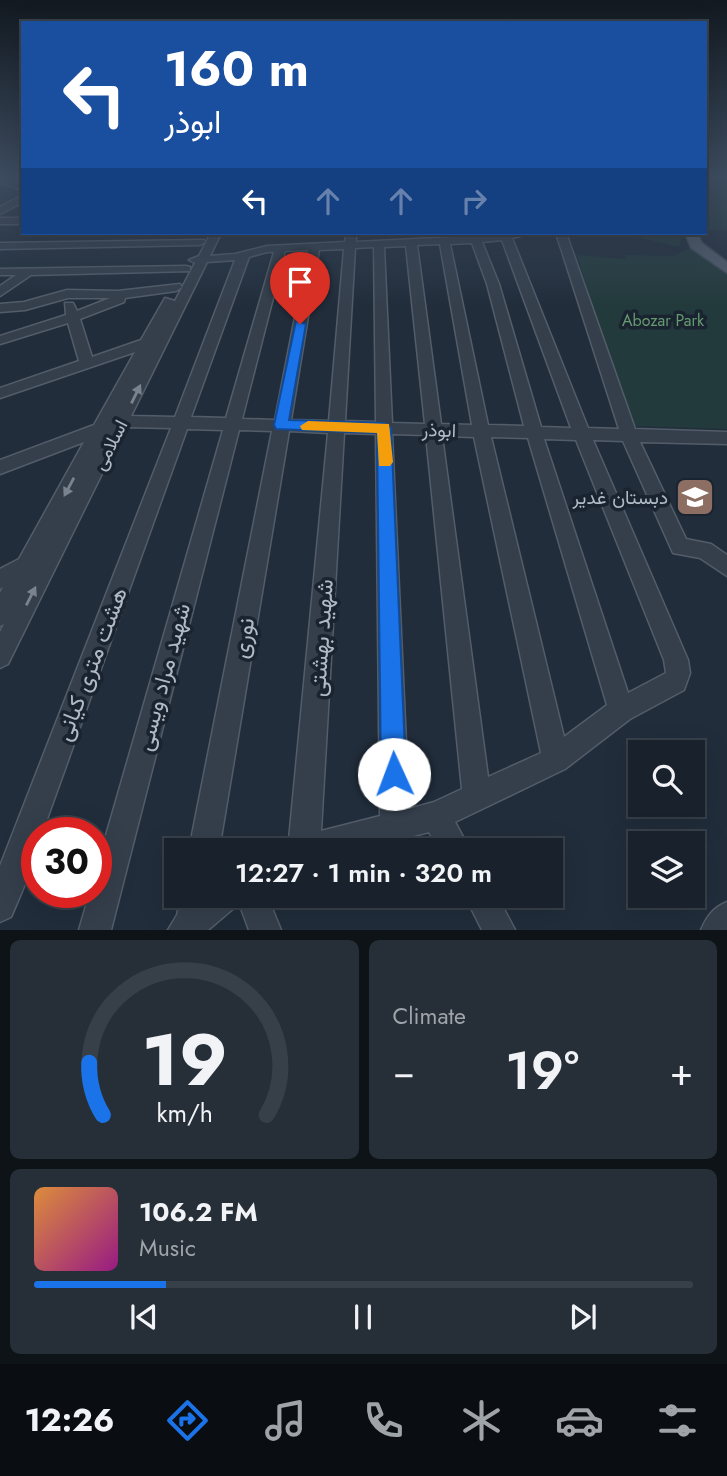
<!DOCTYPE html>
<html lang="en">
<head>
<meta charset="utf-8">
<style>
  :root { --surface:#19222c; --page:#262f38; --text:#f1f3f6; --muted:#9fa4a9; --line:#373f48; --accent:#1a73e8 }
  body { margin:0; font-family:Jost,Vazirmatn,sans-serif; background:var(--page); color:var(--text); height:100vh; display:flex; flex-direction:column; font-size:26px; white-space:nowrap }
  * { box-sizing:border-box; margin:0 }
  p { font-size:23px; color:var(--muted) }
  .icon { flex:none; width:38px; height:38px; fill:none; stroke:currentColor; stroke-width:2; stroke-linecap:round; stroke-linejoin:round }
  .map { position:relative; height:930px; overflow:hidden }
  .sheet { display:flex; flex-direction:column; gap:10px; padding:10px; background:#0e1318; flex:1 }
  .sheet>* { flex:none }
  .banner { position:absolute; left:21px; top:21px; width:686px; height:214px; border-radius:0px; box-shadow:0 7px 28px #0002,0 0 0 2px var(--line); background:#1a4fa0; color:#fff; overflow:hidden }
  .fabs { position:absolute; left:628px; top:740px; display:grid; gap:14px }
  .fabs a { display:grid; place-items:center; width:77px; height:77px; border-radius:0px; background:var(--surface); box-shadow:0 7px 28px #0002,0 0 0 2px var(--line); font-size:35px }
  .speed { position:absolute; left:21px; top:817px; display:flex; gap:14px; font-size:35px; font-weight:700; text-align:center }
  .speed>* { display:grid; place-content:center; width:91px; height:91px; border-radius:50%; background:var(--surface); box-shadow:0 7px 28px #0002,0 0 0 2px var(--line); line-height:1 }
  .speed .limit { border:10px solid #d22; background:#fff; color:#111 }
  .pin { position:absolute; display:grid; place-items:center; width:60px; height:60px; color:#fff; margin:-72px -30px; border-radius:50% 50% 50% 0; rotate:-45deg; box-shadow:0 0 7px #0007 }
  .pin .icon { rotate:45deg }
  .me { position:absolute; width:77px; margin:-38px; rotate:358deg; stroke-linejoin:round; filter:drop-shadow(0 0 5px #0008) }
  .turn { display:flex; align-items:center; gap:24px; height:147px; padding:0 28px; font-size:32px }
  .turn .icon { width:91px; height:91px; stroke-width:2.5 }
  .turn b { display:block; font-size:49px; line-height:60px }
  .lanes { display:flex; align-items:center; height:66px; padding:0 28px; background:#0003; justify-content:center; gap:35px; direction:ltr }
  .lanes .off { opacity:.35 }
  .big { font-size:52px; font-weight:600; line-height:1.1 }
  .sheet .widget { flex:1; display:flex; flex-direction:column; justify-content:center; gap:10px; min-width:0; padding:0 24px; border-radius:10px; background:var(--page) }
  .sheet .dial { align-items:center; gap:0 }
  .dial svg { height:182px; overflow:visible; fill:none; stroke:var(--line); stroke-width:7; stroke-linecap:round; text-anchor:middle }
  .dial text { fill:var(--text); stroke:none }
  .song { display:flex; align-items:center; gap:21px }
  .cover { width:84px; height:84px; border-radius:10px; background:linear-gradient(135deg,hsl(30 70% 55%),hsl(310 70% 35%)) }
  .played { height:7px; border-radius:4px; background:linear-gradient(90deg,var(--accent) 20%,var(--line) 20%) }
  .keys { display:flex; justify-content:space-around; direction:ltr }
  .heat { display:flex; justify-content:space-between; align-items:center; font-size:38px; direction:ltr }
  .sheet .tiles { flex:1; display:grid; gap:10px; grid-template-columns:1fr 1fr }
  .widget:last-child { grid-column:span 2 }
  .trip { position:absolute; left:164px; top:838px; width:399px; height:70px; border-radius:0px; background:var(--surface); box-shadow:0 7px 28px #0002,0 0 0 2px var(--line); font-weight:600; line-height:70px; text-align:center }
  .tabs { display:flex; height:112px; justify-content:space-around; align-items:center; background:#0a0e12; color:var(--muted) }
  .tabs .icon { width:49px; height:49px }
  .tabs .active { color:var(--accent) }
  .tabs b { font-size:32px; color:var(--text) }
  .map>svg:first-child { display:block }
  .green { fill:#233a3c }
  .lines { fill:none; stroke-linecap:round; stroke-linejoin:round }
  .minor-casing { stroke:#535d69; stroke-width:3 }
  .major-casing { stroke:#3e4854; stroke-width:3 }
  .minor { fill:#353f4c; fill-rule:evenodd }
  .major { fill:#535e6c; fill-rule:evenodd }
  .oneway { fill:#798390 }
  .route { fill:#1a73e8; stroke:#114b97; stroke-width:2 }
  .slow { fill:#f59e0b }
  .labels { text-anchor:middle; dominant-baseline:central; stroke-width:7; stroke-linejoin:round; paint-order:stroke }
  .far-park-label { font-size:16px; fill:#669a70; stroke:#1a2430 }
  .street-label { font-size:19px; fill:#b0bac7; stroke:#1a2430 }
  .poi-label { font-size:19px; fill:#b0bac7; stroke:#1a2430; text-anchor:end }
  .near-street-label { font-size:23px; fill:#b0bac7; stroke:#1a2430 }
</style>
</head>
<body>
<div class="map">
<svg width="727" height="930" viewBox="0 0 727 930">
  <rect width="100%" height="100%" fill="#212d3b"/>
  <path class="green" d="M705,176H727V230H705Z
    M619,233H684L679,247Z
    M693,246L727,271V429L628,426L577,255L626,259L624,255L673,256Z"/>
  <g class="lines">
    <g class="minor-casing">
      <path id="minor" d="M0,177L23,184V190L0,183Z
        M23,195V202L0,214V207Z
        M0,218H23V224H0Z
        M211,233H221L210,256L235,254L267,246L345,242L346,233H356V242L533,233L512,238L588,428L619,429L556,233H566L635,429L727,432V444L640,442L686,539L711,544L727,555V576L700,558L673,553L623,441L593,440L688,660L690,673L684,690L630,719L565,769L455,822L470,850H439L429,832L358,850H288L328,433L289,431L219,850H189L272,431L239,430L111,930H79L90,892H96V870L223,430L187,429L42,833H37C37,861 22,891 11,917L0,922V866L171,428L125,427L8,664L0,668V632L4,624L0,626V593L3,587L0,589V569L19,559L84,442L0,474V460L94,425L135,352L0,398V388L79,361L68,323L0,344V336L66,315L65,303H73L77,311L110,298H68L25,310L0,312V304L24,302L67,290L118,291L180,284L182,287L176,291L125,298L124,302L80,319L92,357L141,340L165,298L175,301L195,263L189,260L199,256ZM502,240L571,428L541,427L499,284L482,242ZM472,243L487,284L524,426L488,425L450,244ZM440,244L472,425L441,424L417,245ZM406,246L425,424L392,423L384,247ZM374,247L376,422L345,421L355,248ZM344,249L329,421L291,420L319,250ZM308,250L275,420L242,419L285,251ZM267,252H274L226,418L191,417L249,257ZM235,260L175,417L131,416L207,262ZM344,433L376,434L380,816L321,831ZM392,434L426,435L462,789L434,802L409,809ZM442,436L474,437L541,753L488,777ZM491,437L528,438L607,705L564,737ZM544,439L576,440L664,660L666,673L628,693Z
        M204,240L205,242L200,245L0,249V243Z
        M186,266L190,267V271L31,275L0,296V286L16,275H0V269Z
        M181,896H267L281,930H249L238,900L235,907L208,930H168L177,915Z
        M465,896H497L515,930H482Z
        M727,902V930H701C707,916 713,908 727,902Z"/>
    </g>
    <g class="major-casing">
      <path id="major" d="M685,233H697L702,243L727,262V273L691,248Z"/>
    </g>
    <use href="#minor" class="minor"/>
    <use href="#major" class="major"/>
  </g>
  <defs><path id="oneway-solid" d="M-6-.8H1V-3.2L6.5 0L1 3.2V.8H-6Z" transform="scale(1.75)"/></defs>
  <g class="oneway">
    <use href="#oneway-solid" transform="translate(136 394) rotate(-64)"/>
    <use href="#oneway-solid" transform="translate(69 487) rotate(118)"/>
    <use href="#oneway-solid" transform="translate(31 596) rotate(-63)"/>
  </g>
  <linearGradient id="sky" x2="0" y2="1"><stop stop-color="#121920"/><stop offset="0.58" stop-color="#3d4c60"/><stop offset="1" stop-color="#3d4c60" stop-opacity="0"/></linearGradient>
  <rect width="727" height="306" fill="url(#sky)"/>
  <path class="route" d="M296,321L306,324L289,420L384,423L391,428L406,774L402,782L394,786L385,782L381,774L377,433L276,429L274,425Z"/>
  <path class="slow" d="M308,421L389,424L393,462L390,466H379L377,433L302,430L300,426Z"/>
  <defs>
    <g id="school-square" transform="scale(2.0125)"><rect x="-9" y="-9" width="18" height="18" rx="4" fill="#8d6e63" stroke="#1a2430"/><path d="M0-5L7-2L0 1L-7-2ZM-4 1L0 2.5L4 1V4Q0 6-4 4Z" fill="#fff"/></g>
  </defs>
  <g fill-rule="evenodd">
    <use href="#school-square" x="695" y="497"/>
  </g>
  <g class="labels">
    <g class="far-park-label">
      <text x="663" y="320">Abozar Park</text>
    </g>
    <g class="street-label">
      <text transform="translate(439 430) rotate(2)">ابوذر</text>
      <text transform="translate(110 445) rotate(-63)">اسلامی</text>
    </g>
    <g class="poi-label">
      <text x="668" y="497">دبستان غدیر</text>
    </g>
    <g class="near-street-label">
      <text transform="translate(243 638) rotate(-80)">نوری</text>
      <text transform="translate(321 638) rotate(-86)">شهید بهشتی</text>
      <text transform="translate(91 664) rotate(-69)">هشت متری کیانی</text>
      <text transform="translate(163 677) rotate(-75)">شهید مراد ویسی</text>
    </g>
  </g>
</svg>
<div class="fabs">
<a><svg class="icon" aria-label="search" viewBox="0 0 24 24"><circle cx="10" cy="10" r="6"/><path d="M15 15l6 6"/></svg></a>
<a><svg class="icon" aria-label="layers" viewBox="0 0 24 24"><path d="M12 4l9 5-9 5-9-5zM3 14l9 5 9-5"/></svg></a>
</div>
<div class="speed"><div class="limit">30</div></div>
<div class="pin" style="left:300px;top:324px;background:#d93025"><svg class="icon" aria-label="arrive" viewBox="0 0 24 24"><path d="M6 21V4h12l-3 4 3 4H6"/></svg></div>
<svg class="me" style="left:394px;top:774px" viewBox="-20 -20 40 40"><circle r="19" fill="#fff"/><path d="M0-13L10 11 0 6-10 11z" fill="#1a73e8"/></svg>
<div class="trip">12:27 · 1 min · 320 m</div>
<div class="banner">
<div class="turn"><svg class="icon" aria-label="left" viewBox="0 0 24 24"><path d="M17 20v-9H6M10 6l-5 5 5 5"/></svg><div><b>160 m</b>ابوذر</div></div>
<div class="lanes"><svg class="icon" aria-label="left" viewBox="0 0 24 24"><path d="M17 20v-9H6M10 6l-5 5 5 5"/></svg><svg class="icon off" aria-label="ahead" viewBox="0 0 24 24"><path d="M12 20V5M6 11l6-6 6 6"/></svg><svg class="icon off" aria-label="ahead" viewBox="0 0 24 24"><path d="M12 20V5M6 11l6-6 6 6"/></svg><svg class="icon off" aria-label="right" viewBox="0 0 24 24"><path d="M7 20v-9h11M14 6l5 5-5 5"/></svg></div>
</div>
</div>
<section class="sheet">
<div class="tiles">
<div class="widget dial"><svg viewBox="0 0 100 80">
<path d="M14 69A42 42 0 1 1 86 69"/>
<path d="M14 69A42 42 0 0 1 8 46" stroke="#1a73e8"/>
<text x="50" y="56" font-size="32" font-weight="700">19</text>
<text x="50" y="72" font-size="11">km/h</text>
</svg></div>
<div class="widget"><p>Climate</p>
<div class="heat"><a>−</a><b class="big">19°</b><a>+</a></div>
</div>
<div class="widget">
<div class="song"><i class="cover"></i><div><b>106.2 FM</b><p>Music</p></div></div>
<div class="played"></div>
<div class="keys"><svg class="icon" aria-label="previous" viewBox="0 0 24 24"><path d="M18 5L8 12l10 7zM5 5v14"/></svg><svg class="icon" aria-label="pause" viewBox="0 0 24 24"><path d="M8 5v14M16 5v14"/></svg><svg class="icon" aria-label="next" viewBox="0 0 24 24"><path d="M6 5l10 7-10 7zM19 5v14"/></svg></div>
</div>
</div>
</section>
<nav class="tabs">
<b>12:26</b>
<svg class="icon active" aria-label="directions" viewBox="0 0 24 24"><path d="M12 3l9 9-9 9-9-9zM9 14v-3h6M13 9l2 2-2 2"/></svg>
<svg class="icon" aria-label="music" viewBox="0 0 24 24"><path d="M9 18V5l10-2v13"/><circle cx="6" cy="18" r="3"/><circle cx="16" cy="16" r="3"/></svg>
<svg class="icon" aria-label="phone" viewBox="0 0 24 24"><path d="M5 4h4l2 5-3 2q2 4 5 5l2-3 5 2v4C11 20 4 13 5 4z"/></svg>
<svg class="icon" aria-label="climate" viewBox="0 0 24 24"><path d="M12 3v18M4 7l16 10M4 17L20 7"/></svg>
<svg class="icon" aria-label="car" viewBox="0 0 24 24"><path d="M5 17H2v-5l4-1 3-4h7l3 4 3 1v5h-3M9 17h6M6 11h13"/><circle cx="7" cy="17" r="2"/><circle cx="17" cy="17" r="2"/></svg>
<svg class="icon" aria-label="filters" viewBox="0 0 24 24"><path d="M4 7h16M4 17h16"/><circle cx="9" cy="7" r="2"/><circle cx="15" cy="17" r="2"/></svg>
</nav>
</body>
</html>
